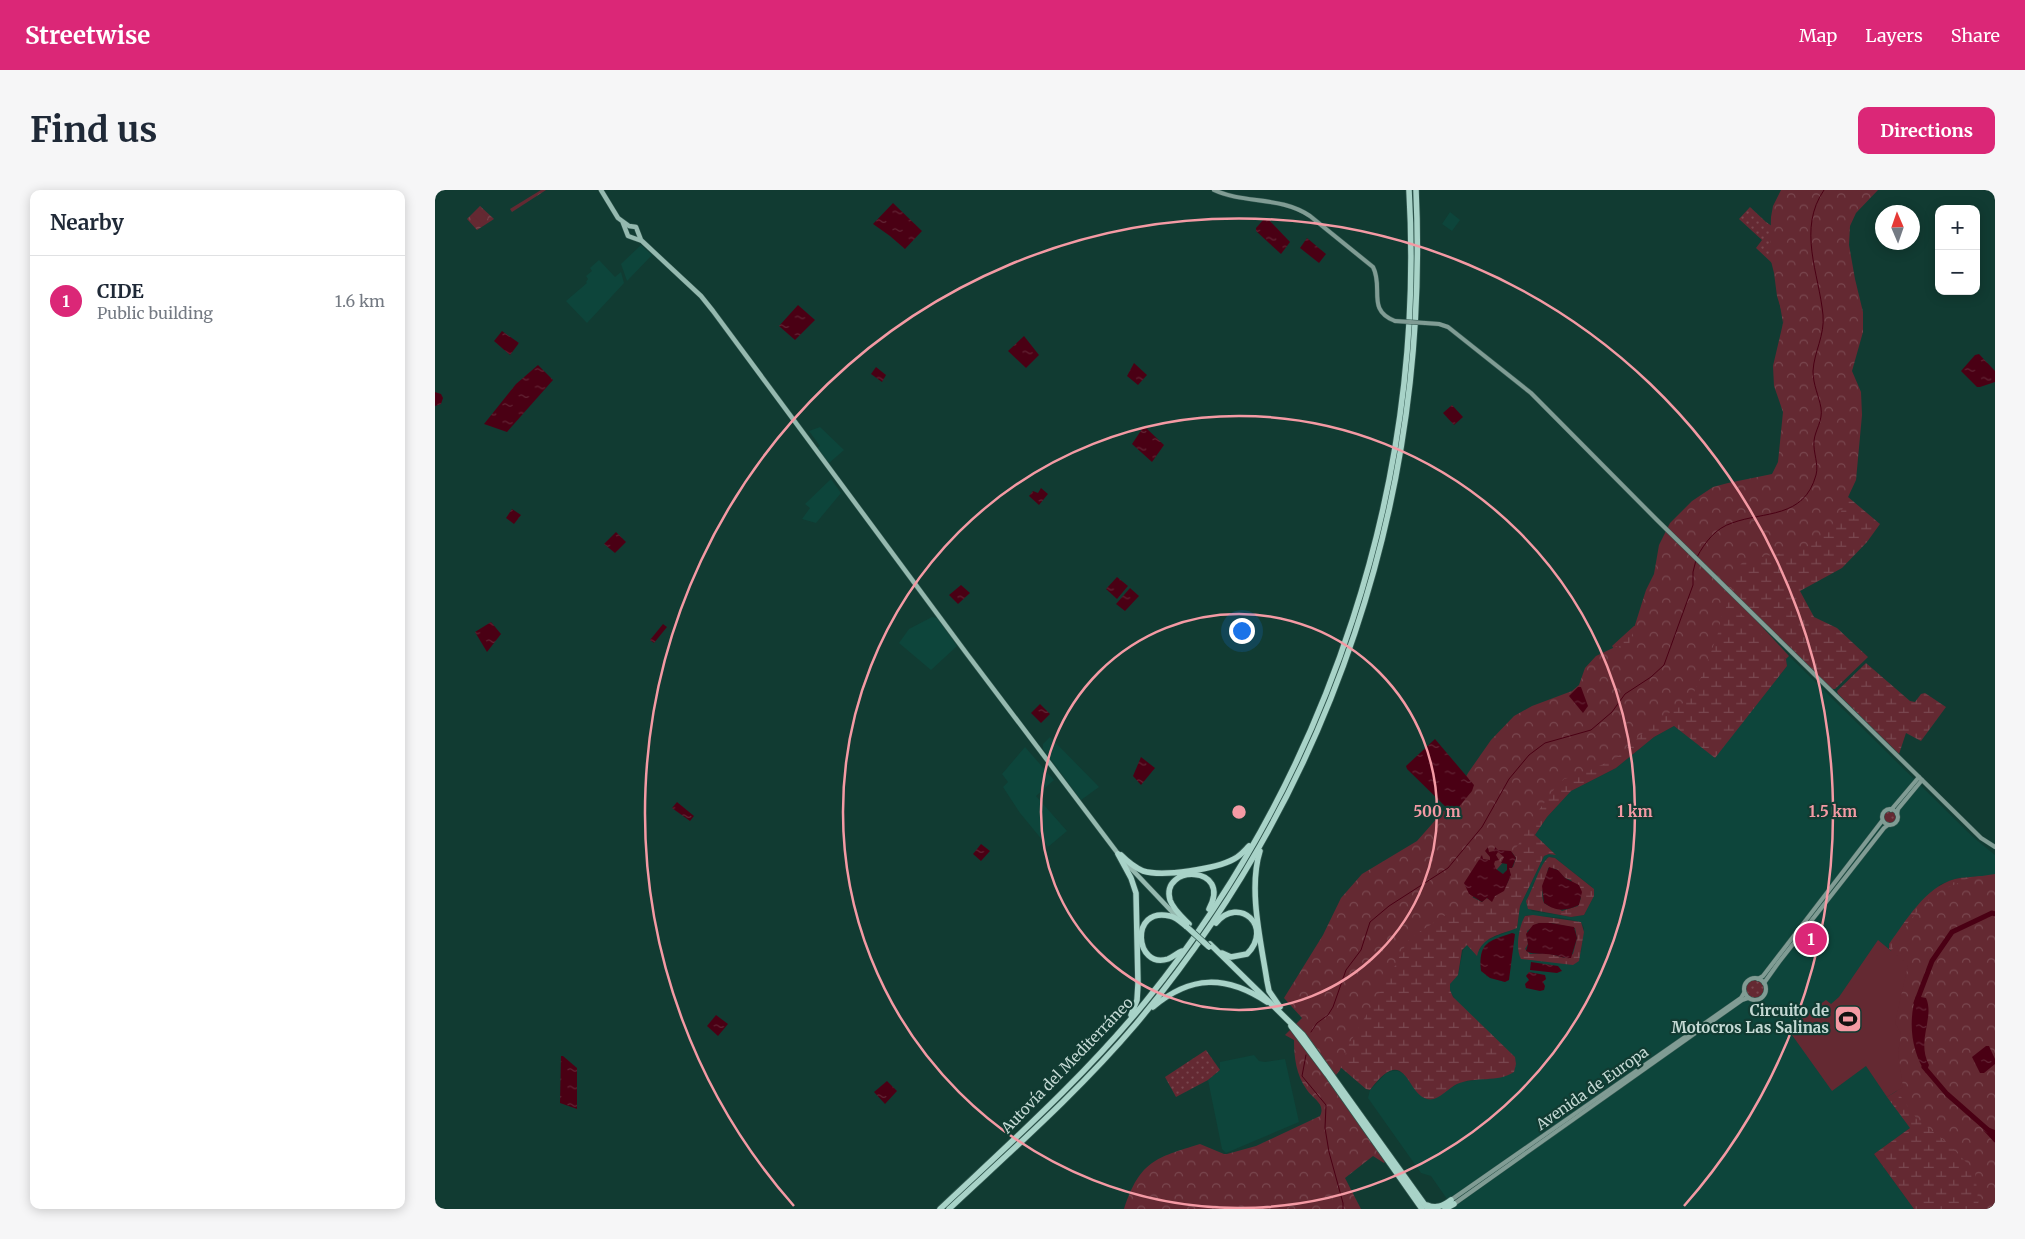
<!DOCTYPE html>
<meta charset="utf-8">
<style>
:root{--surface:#fff;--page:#f6f6f7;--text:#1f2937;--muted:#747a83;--line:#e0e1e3;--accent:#db2777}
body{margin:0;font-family:Merriweather,serif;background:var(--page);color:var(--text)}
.controls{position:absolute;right:15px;top:15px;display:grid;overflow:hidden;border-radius:10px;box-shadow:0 2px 12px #0003}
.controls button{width:45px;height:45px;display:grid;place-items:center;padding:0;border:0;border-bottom:1px solid var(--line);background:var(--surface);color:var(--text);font:25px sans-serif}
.compass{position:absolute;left:1440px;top:15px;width:45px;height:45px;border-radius:50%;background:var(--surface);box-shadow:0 2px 12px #0003;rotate:358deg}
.you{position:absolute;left:806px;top:440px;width:18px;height:18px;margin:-12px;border:4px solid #fff;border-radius:50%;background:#1a73e8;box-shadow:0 0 0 8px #1a73e833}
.badge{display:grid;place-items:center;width:32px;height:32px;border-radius:50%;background:var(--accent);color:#fff;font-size:16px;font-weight:700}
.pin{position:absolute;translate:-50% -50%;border:2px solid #fff;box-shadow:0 1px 5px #0006}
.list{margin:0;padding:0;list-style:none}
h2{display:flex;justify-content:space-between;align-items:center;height:65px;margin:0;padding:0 20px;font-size:21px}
h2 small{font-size:16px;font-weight:400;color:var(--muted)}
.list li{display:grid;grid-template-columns:32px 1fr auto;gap:15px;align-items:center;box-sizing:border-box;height:90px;padding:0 20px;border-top:1px solid var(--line)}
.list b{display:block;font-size:19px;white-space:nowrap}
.list p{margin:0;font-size:16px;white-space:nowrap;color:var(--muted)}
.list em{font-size:16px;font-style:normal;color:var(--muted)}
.map{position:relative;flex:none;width:1560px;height:1019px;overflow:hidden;border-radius:10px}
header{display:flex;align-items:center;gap:30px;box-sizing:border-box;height:70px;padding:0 25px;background:var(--accent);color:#fff}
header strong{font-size:24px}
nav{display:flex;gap:28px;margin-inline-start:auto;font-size:18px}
.intro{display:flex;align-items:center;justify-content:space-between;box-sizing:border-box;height:120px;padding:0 30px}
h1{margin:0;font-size:35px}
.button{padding:12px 22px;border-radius:10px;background:var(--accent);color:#fff;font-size:18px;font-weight:700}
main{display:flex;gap:30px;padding:0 30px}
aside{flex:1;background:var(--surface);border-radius:10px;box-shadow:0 2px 12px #0003}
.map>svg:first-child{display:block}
</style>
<header>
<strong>Streetwise</strong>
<nav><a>Map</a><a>Layers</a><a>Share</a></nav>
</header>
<div class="intro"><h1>Find us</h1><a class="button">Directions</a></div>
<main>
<aside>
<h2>Nearby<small></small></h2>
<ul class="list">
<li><span class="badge">1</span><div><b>CIDE</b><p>Public building</p></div><em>1.6 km</em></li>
</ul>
</aside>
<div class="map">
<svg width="1560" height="1019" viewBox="0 0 1560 1019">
<defs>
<pattern id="grass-dots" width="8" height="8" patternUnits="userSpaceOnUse" patternTransform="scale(1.25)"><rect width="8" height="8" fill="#642932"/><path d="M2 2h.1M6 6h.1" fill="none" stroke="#79474f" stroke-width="1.8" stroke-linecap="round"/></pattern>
<pattern id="wetland-marsh" width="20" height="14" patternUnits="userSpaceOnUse" patternTransform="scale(1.25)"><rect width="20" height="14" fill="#642932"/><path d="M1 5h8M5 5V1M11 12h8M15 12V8" fill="none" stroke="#79474f"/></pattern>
<pattern id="park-crowns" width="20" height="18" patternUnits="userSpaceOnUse" patternTransform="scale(1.25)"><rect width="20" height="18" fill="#642932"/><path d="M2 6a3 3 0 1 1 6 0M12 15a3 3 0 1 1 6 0" fill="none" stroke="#79474f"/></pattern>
<pattern id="water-ripples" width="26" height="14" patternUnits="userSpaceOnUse" patternTransform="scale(1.25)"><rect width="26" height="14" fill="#4a0014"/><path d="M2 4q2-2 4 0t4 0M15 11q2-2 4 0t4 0" fill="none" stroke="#622535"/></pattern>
</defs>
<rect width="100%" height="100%" fill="#113b32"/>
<g fill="#0d453b" fill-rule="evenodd">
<path d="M 1015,22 L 1025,30 L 1017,41 L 1007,34 Z"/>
<path d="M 206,55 L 217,65 L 192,91 L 186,74 Z"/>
<path d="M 164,70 L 180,87 L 186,82 L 189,93 L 152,133 L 131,111 L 152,93 L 151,92 L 153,89 L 151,86 L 157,81 L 155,78 Z"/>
<path d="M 385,237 L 409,260 L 394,273 L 382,258 L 385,256 L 374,241 Z"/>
<path d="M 396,289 L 406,303 L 381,333 L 367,329 L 375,318 L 370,314 Z"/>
<path d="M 497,427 L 502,428 L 522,456 L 496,480 L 464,453 L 474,439 Z"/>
<path d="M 1354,466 L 1538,647 L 1560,665 L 1560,687 L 1547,686 L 1520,689 L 1504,695 L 1475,938 L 1439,964 L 1479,1019 L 1019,1019 L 996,986 L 986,983 L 933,908 L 935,900 L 951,883 L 957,881 L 963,881 L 970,884 L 985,905 L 994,909 L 1026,892 L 1069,886 L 1016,803 L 1014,797 L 1016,791 L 1023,785 L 1028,760 L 1032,755 L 1044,760 L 1049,751 L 1082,738 L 1085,716 L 1109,666 L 1114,664 L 1120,664 L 1100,645 L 1112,627 L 1136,601 L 1181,578 L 1219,547 L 1239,536 L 1280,567 L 1352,476 L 1351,469 ZM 1114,667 L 1120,668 L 1157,697 L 1159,706 L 1149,725 L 1136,727 L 1097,721 L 1092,716 L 1092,709 L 1097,700 L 1098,694 L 1102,689 L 1110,670 ZM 1092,725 L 1128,728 L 1146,732 L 1149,738 L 1146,762 L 1087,737 L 1089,727 ZM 1079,743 L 1070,792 L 1051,786 L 1053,752 Z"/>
<path d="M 615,547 L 664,597 L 646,610 L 608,559 L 608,554 Z"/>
<path d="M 590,557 L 619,590 L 601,606 L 632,641 L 613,657 L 585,623 L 568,597 L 573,592 L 567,584 Z"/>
<path d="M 819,865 L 824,871 L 830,872 L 850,869 L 864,932 L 791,963 L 787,959 L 773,890 L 785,880 L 785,872 Z"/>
</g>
<g fill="url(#grass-dots)">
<path d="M 1315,17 L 1331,32 L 1363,54 L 1346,145 L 1348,133 L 1338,74 L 1321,58 L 1327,50 L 1304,29 Z"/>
<circle cx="1455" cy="627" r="7"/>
<circle cx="1320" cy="799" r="10"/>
<path d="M 771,860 L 785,880 L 773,890 L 741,907 L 730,887 Z"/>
</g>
<g fill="url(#wetland-marsh)" fill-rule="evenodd">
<path d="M 1400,296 L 1445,334 L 1432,352 L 1407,378 L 1365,401 L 1379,427 L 1402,438 L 1433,467 L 1400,499 L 1397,499 L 1255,360 Z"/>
<path d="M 1248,361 L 1304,412 L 1351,469 L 1352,476 L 1280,568 L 1239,536 L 1219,547 L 1181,578 L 1136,601 L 1112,627 L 1100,645 L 1121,665 L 1114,664 L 1109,666 L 1085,716 L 1082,738 C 1065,745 1047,746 1042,766 L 1032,755 L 1027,760 L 1023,785 L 1015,794 L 1015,800 L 1018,807 L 1080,867 L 1081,874 L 1079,882 C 1063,893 1040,886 1022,894 C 1013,898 1003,912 992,909 C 971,904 971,852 935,900 L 931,899 L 903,875 L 873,822 L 1182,463 L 1177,456 L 1199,436 L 1203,436 ZM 1076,661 L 1081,668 L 1078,677 L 1074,678 C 1078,692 1066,704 1054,709 L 1051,708 L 1047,712 L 1037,707 Z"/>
<path d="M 1431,473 L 1475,511 L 1480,512 L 1486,504 L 1490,503 L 1511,517 L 1486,551 L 1471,543 L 1464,564 L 1403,504 L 1402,501 Z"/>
<path d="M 1114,667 L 1120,668 L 1159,699 L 1159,706 L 1149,725 L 1136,727 L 1093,719 L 1091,711 C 1098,700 1105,673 1114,667 ZM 1113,678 L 1121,679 L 1130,688 L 1136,690 L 1146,708 L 1143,716 L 1127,721 C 1122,716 1115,718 1109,713 C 1104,700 1112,691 1113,678 Z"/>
<path d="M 1547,686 L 1560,687 L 1560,1019 L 1479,1019 L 1439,964 L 1475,938 L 1452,907 L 1468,897 L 1473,775 L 1454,759 L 1454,754 C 1471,731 1490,697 1520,689 C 1528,687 1538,687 1547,686 Z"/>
<path d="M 1098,725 L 1146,732 L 1149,742 L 1144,771 L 1138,775 L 1086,769 C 1080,758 1084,736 1090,726 ZM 1104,733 L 1116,733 L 1140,738 L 1142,748 L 1138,764 L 1130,768 L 1112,763 L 1095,764 L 1090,759 L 1093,754 L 1092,741 Z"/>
</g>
<g fill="url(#park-crowns)">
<path d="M 106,0 L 111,0 L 77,22 L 75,19 Z"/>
<path d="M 1346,0 L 1443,0 L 1421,23 L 1415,36 L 1414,55 L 1420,89 L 1428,122 L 1428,142 L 1417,181 L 1426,202 L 1427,225 L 1421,290 L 1407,320 L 1397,338 L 1377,355 L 1359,361 L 1310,370 L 1300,380 L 1295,409 L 1286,428 L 1283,443 L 1269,481 L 1259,502 L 1244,517 L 1229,526 L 1217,530 L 1207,544 L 1181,568 L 1147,584 L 1129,589 L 1120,598 L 1101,624 L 1083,655 L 1037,708 L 975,748 L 967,761 L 956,784 L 914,854 L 905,880 L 897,890 L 952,970 L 949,973 L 938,966 L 910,988 L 926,1019 L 689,1019 C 705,971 720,968 765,954 L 789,964 L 792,964 L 821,956 L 885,926 C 891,914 878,909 872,900 C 861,885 859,867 859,850 L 850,845 L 867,828 L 849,808 L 888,745 L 906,708 L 927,684 L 982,651 L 1019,609 L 1033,583 L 1056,550 L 1079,526 L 1097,516 L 1137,501 L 1144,495 L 1150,478 L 1161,466 L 1180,457 L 1194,454 L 1211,400 L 1219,384 L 1224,355 L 1235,333 L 1257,311 L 1278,297 L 1293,293 L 1337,284 L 1343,272 L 1348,222 L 1339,196 L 1338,176 L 1349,129 L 1342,106 L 1339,83 L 1335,67 L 1336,27 L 1338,16 Z"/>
<path d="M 45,16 L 59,29 L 42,40 L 32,29 Z"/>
<path d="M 1304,412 L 1354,466 L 1351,469 L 1303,420 Z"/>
<path d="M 1560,684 L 1560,1019 L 1544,1019 L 1540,981 L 1510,951 L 1482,929 L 1468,910 L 1454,887 L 1454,765 L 1474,731 L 1489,714 L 1505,701 L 1534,688 Z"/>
</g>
<g fill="#642932">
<path d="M 43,19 L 53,28 L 47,34 L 37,25 Z"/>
<path d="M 1443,750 L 1473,775 L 1460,833 L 1466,843 L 1463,864 L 1468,897 L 1452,907 L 1431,876 L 1397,901 L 1352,838 L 1391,810 L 1396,814 L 1404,807 Z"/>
</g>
<g fill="url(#water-ripples)" fill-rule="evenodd">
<path d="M 458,13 L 487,41 L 470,59 L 455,46 L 438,34 Z"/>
<path d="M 829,29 L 833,29 L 855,52 L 846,64 L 821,41 L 821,38 Z"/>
<path d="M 872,48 L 891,64 L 884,73 L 865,58 Z"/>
<path d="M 363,115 L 380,130 L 360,150 L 344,136 Z"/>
<path d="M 67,141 L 84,153 L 75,165 L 59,151 Z"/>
<path d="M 589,146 L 604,165 L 591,178 L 573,161 Z"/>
<path d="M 1544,164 L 1560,181 L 1560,192 L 1545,197 L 1542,197 L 1526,181 L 1540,165 Z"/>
<path d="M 699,173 L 712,185 L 703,195 L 692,186 Z"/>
<path d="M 103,175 L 118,190 L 72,242 L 49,234 L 81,194 Z"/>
<path d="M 441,177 L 451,185 L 447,192 L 436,184 Z"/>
<path d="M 0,202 L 6,204 L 8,208 L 6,214 L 0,216 Z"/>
<path d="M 1017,215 L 1028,227 L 1019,235 L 1008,223 Z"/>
<path d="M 709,236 L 729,255 L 717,272 L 697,254 Z"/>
<path d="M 606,298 L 613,304 L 604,315 L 594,306 L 598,301 L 603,303 Z"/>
<path d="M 77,319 L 86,325 L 79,334 L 71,328 Z"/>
<path d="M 181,342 L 191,352 L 180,363 L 169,354 Z"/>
<path d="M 682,387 L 693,396 L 682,409 L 671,399 Z"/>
<path d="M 526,395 L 535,403 L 523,414 L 514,405 Z"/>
<path d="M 695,398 L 704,406 L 690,421 L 681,414 Z"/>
<path d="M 56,432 L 66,444 L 52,462 L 40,442 Z"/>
<path d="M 228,434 L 232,437 L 219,453 L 215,450 Z"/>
<path d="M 1143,497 L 1146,497 L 1153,516 L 1148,523 L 1134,506 Z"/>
<path d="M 605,514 L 615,524 L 606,533 L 596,523 Z"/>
<path d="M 1000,549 L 1039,595 L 1037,601 L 1018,624 L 972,579 L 971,576 Z"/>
<path d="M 706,567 L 720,578 L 706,595 L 698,586 Z"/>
<path d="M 242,612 L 259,626 L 255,631 L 237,618 Z"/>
<path d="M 546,654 L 555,661 L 546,671 L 538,664 Z"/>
<path d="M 1053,657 L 1054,662 L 1059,661 L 1060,657 L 1063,660 L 1076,661 L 1081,668 L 1077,678 L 1074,678 L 1076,685 L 1069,701 L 1060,706 L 1057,712 L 1052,708 L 1047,712 L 1034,704 L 1029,693 L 1047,665 L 1048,669 L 1055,670 L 1055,667 L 1050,661 ZM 1063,662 L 1069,667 L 1066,673 L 1072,674 L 1072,680 L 1068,684 L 1061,679 L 1059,674 L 1060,671 L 1064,670 L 1061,665 Z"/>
<path d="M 1114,677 L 1123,680 L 1130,688 L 1144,695 L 1147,702 L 1144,715 C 1130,721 1122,722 1109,713 L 1107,696 Z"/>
<path d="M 1104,733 L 1116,733 L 1139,737 L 1142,748 L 1136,768 C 1127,769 1121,764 1111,764 C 1104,763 1097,765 1091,761 L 1093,754 L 1091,744 L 1098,735 Z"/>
<path d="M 1077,743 L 1080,744 L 1074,790 L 1070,792 L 1055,788 L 1046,781 C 1043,752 1054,751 1077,743 Z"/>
<path d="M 1096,772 L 1123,776 L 1127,781 L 1122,783 L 1095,780 Z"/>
<path d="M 1094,782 L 1110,785 L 1111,789 L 1108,792 L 1110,796 L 1109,800 L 1105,801 L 1091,798 L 1090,794 L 1094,790 L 1091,786 Z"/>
<path d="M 1481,806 L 1491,808 C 1500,828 1481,850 1494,875 L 1491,883 C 1476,861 1473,831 1481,806 Z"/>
<path d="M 281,825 L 293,834 L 283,846 L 272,836 Z"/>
<path d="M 1551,856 L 1554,856 L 1560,869 L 1560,874 L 1549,883 L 1545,883 L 1537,867 Z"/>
<path d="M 126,866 L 128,866 L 142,878 L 142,919 L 125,913 Z"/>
<path d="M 452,891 L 462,901 L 450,914 L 439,902 Z"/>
<path d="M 1552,937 L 1560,940 L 1560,953 L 1548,940 Z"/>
</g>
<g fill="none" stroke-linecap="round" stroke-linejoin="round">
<g stroke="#4a0014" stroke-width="1">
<path d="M 1262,367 C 1270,352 1281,338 1297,333 C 1329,321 1369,329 1381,285 C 1384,274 1378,263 1379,251 C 1380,240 1388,231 1386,218 C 1384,206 1378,195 1378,181 C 1379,162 1390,145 1388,125 C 1384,83 1362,39 1389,0"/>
<path d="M 876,842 L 882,833 L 893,825 L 898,817 L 911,780 L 926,760 L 935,732 L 954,716 L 1013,678 L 1047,637 L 1074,589 L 1094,565 L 1110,553 L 1156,540 L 1177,522 L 1190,504 L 1216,487 L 1229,475 L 1258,395 L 1258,382 L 1261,370"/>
<path d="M 871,865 L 867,886 L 891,915 L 890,938 L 894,962 L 908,1013 L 908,1019"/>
</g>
<g stroke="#4a0014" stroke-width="5">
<path d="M 1481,813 L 1497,771 L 1517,742 L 1557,723 L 1560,724"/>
<path d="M 1489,877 L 1512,904 L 1560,946"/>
</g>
<g stroke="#31574f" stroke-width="5">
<g id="secondary">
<path d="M 779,0 C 809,14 846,6 875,26 L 938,77 C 949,98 931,120 960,131"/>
<path d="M 990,133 L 1004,134 L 1013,137 L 1096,203 L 1222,330 L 1484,587 L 1546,648 L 1560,657"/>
<circle cx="1455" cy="627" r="8"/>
<path d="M 1456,620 L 1484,587"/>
<path d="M 1462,624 L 1463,619 L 1487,590"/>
<circle cx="1320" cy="799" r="11"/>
<path d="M 1323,789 L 1328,786 L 1447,631"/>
<path d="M 1329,793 L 1344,772 L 1449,638 L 1453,635"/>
<path d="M 1016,1010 L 1306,808 L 1309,803"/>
<path d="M 1019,1014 L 1307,810 L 1313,808"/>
</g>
</g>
<g stroke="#31574f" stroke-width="5.5">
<g id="primary">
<path d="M 166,0 L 183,28 L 194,36 L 201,37 L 206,50"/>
<path d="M 188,33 L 193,46 L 207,51 L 266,106 L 278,121 L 532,464 L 684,665"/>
<path d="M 689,671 L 742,727"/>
</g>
</g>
<g stroke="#31574f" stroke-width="7">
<g id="highway">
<path d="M 825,661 C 813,699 826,752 832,791 L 834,801 L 845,817"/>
<path d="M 683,664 L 696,688 L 701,703 L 703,794 L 702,810 L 696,825"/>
<path d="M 686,665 C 693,672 699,677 708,681 C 728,687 781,679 799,669 C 805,666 809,661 814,656"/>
<path d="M 781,733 C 804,705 839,737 812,764 L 796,767 L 787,763"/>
<path d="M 754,734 C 747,727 738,719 735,710 C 725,674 798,675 774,719"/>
<path d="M 775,754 L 868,845 L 993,1019"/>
<path d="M 747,761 C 742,763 738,767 733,769 C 700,780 694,716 735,726 C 741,727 747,733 752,737"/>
<path d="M 718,817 C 756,785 791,785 832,812"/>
<path d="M 856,836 L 892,884 L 987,1019"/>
<path d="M 992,1015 C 1001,1019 1008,1016 1016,1010"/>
<path d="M 505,1019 C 576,952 649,887 711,811 C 894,585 991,291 974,0"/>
<path d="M 514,1019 C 578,959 644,901 701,834 C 897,599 995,305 981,0"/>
<path d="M 1010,1019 L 1019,1014"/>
</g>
</g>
<use href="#secondary" stroke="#809c94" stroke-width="4"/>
<use href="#primary" stroke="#95b9af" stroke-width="4.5"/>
<use href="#highway" stroke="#a8d3c8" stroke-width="5.5"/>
<g stroke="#31574f" stroke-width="5" stroke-linecap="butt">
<path id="secondary-bridge" d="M 960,131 L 990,133"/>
</g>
<g stroke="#31574f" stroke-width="7" stroke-linecap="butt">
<path id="highway-bridge" d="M 752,737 L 774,757"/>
</g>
<use href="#secondary-bridge" stroke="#809c94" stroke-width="4"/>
<use href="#highway-bridge" stroke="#a8d3c8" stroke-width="5.5"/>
</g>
<g fill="none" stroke="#f49aa4" stroke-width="2.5">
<circle cx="804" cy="622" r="198"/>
<circle cx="804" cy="622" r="396"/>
<path d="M359 1016A594 594 0 1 1 1249 1016"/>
</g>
<defs>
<g id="stadium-square" transform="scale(1.4375)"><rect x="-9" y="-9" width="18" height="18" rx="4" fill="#f49aa4" stroke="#113b32"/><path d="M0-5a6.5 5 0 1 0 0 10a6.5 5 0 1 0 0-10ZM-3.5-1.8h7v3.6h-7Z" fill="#111"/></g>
</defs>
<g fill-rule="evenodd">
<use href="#stadium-square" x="1413" y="829"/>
</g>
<g text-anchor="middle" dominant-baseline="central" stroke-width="4.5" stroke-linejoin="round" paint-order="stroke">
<g font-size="15" font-weight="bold" fill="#c4d9d4" stroke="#113b32" text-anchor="end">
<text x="1394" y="820">Circuito de<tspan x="1394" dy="17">Motocros Las Salinas</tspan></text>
</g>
<g font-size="15" fill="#c4d9d4" stroke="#113b32">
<text transform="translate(632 875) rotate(-46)">Autovía del Mediterráneo</text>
<text transform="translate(1157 898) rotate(-35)">Avenida de Europa</text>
</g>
</g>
<circle cx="804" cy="622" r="8" fill="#f49aa4" stroke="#113b32" stroke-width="2.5"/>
<g font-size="15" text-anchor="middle" font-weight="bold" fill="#f49aa4" stroke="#113b32" stroke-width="4.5" stroke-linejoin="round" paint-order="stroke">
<text x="1002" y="627">500 m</text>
<text x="1200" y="627">1 km</text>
<text x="1398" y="627">1.5 km</text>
</g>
</svg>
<div class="controls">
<button>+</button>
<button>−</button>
</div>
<svg class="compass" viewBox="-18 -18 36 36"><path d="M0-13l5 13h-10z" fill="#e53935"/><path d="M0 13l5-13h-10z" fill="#747a83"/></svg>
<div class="you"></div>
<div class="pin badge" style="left:1376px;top:749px">1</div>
</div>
</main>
